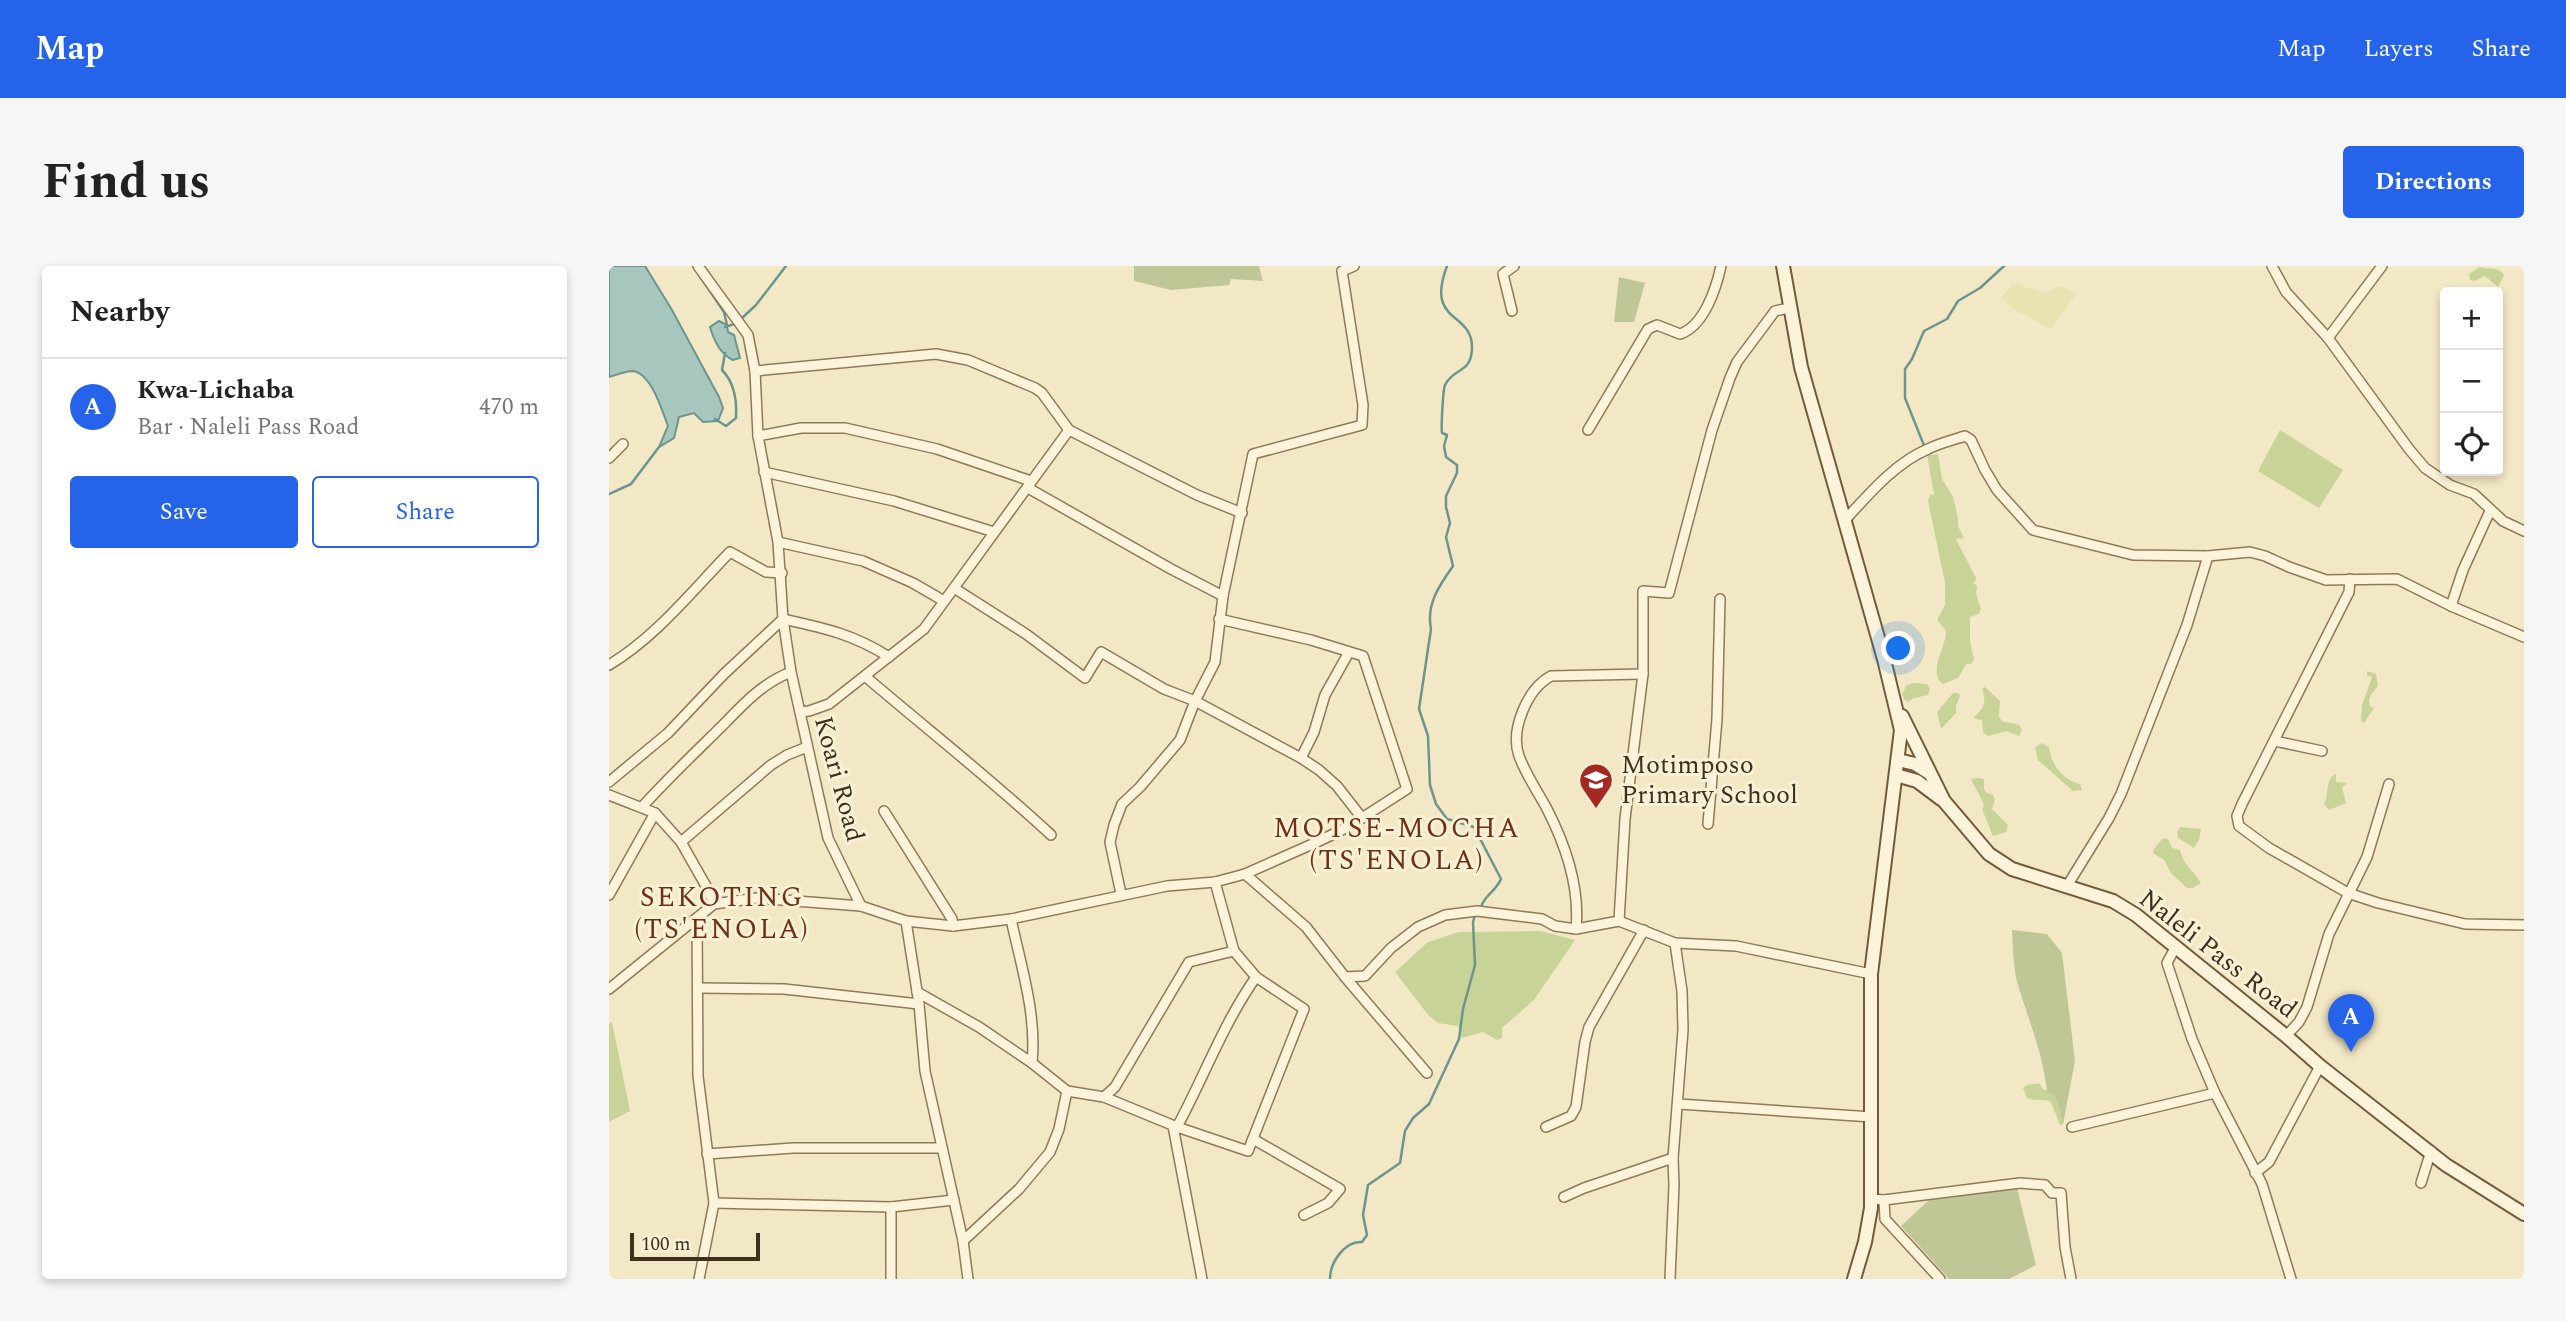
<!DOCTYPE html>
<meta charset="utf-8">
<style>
:root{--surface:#fff;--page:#f6f6f6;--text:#222;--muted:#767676;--line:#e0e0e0;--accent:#2563eb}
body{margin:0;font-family:Spectral,serif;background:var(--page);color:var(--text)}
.controls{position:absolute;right:21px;top:21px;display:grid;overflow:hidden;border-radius:7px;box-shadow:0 4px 10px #0003}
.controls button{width:63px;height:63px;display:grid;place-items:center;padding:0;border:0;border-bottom:2px solid var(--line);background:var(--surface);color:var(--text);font:35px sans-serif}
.scale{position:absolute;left:21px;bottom:18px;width:130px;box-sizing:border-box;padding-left:7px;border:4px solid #3f301e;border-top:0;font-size:19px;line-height:24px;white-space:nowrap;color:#3f301e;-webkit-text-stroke:5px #f9f1d6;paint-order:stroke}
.you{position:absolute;left:1290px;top:383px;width:24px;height:24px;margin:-18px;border:5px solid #fff;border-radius:50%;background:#1a73e8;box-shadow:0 0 0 10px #1a73e833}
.badge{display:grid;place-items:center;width:46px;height:46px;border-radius:50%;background:var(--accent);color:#fff;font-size:23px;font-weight:700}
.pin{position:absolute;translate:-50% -58px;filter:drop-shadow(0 2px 4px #0008)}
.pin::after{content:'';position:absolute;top:37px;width:24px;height:21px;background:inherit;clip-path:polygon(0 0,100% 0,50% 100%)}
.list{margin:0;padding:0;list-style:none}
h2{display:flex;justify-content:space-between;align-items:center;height:91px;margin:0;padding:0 28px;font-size:30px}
h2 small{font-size:23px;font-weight:400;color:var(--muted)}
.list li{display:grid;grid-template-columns:46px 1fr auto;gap:21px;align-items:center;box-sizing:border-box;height:98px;padding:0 28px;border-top:2px solid var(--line)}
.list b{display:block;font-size:26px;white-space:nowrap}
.list p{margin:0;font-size:23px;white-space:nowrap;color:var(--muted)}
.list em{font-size:23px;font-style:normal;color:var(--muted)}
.actions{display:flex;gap:14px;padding:21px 28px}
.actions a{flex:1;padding:16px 0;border:2px solid var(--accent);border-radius:7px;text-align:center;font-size:24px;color:var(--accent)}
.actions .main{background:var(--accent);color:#fff}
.icon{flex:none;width:38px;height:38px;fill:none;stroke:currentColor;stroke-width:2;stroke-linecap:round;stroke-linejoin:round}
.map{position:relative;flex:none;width:1915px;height:1013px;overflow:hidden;border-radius:7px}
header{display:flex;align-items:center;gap:42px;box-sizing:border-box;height:98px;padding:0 35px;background:var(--accent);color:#fff}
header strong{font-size:33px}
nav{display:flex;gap:38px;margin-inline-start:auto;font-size:24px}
.intro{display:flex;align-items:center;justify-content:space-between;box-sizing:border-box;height:168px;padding:0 42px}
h1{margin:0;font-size:49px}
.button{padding:18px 32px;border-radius:7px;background:var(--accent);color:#fff;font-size:24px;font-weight:700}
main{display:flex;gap:42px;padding:0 42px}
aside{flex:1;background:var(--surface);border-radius:7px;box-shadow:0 4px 10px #0003}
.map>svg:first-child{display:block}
</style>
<header>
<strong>Map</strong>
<nav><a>Map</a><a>Layers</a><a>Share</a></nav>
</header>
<div class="intro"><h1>Find us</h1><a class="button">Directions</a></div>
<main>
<aside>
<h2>Nearby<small></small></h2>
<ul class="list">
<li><span class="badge">A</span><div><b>Kwa-Lichaba</b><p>Bar · Naleli Pass Road</p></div><em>470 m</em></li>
</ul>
<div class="actions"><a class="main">Save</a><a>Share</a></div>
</aside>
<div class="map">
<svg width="1915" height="1013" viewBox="0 0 1915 1013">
<rect width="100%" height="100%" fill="#f3e8c5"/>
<path fill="#eae3b1" d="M 1405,17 L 1436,27 L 1450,20 L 1468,27 L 1442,63 L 1410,46 L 1391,32 Z"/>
<g fill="#c8d397">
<path d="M 1871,1 C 1878,4 1890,0 1895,9 L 1889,21 L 1876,10 L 1866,15 L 1861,14 L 1860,8 Z"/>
<path d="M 1671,164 L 1734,204 L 1710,242 L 1649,205 Z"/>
<path d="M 1321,186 L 1323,189 L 1329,188 L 1333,213 L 1344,231 L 1349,252 L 1349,260 L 1355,272 L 1347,273 L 1367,312 L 1366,316 L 1363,316 L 1368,320 L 1367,328 L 1372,343 L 1370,348 L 1361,351 L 1361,376 L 1365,393 L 1362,398 L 1357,398 L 1349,412 L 1334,418 C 1319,407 1335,384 1337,368 L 1336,363 L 1328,354 L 1336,339 L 1336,317 L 1319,235 L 1321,228 L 1325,229 L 1318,188 Z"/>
<path d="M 1758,405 L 1767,408 L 1769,420 C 1764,426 1758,432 1761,440 L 1765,442 L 1755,457 L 1752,454 L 1753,439 L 1763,411 L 1758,409 Z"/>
<path d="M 1304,417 L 1318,418 L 1321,423 L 1319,429 L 1305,432 L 1299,436 L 1295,433 L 1293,428 L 1297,420 Z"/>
<path d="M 1376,421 L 1391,435 L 1390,451 L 1393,455 L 1410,459 L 1413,464 L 1410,470 L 1398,465 L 1379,470 L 1374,466 L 1373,454 L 1367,453 L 1365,451 C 1375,442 1378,437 1373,423 Z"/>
<path d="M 1344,427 L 1349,427 L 1351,430 L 1347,440 L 1347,447 L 1332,463 L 1328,446 Z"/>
<path d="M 1432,477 L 1440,481 C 1442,499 1454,514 1471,518 L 1473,524 L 1464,525 L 1429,494 L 1426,482 Z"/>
<path d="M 1727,508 L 1727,516 L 1739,517 L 1733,521 L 1737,537 L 1720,544 L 1715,538 C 1721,528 1715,513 1727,508 Z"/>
<path d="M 1369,512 L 1375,513 L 1375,523 L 1378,527 L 1384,529 L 1386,533 L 1383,543 L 1399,559 L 1397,566 L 1384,570 L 1373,543 L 1375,540 C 1372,529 1366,523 1362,513 Z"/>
<path d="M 1571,561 L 1592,563 L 1590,574 L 1585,582 L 1569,572 L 1568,566 Z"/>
<path d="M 1554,572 L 1559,573 L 1563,582 L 1571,584 C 1575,601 1585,604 1592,617 L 1584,622 L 1578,622 L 1562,607 L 1555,594 L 1544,587 L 1545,583 Z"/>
<path d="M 932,665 L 966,674 L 925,734 L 893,762 L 893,772 L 888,774 L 874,766 L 853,772 L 849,760 L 829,757 L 820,750 L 786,706 L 819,676 L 850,666 Z"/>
<path d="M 3,756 L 21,845 L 0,856 L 0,758 Z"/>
<path d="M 1430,817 L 1434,823 L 1446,829 L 1454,858 L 1451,859 L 1442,836 C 1434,832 1426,836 1418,832 L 1414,822 L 1418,819 Z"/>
</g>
<g fill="#bfc797">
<path d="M 525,0 L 650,0 L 654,15 L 622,13 L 620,19 L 562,24 L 525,15 Z"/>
<path d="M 1010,11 L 1036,17 L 1025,56 L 1005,56 Z"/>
<path d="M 1403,664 L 1438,668 L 1453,687 L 1466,795 L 1454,858 L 1446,829 L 1438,826 C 1434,788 1420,755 1409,719 C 1404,702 1404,681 1403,664 Z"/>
<path d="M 1408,922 L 1427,999 L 1400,1013 L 1340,1013 L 1292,960 L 1320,934 Z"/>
</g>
<g fill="#a7c6be" stroke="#6c968d" stroke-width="2">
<path d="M 0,0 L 36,0 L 63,44 L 110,131 L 114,142 L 109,155 L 94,156 L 85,147 L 70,151 L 65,172 L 50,181 L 59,160 C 53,145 42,105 22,105 C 15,106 7,109 0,111 Z"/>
<path d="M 110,55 L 118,59 L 119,66 L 125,69 L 131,92 L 124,94 C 111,88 105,75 101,61 Z"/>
</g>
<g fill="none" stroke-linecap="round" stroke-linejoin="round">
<g stroke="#6c968d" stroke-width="2.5">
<path d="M 838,0 C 816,58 863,45 863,81 C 863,108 845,101 836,119 C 834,123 832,162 833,167 L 838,169 L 835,180 L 837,191 L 848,199 L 848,207 L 837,230 L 837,241 L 841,257 L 837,271 L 844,300 C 830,320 817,338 822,363 L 810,443 L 819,470 L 821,519 L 827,538 L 838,553 L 865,561 L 892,613 C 887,625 875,630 872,641"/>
<path d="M 88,6 L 115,46 L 118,59"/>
<path d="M 133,52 L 147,39 L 177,0"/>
<path d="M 116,61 L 125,58"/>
<path d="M 106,153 L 117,160 L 127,152 C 128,135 126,117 113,104 L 116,87"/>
<path d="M 1316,182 L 1296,132 L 1296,103 L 1303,93 L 1315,65 L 1338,53 L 1349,35 L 1371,22 L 1395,0"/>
<path d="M 0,228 L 22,218 L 50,181"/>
<path d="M 721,1013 C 721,997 735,975 753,976 L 758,969 L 754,949 L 759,919 L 791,897 L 796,865 L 804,852 L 820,838 L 850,773 L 854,743 L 866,699 L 864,656 L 866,649"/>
</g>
<g stroke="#907958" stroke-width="12">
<g id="minor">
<path d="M 89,0 L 139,69 L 146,105 L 149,170 L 169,276 L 174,353 L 182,406 L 219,572 L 252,640 L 297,655 L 310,738 L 316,805 L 354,975 L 359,1013"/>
<path d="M 1663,0 L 1677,26 L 1719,72 L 1800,183 L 1816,202 L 1841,219 L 1865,228 L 1894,255 L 1915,265"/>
<path d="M 903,45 L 894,8 L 905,0"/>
<path d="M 1719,72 L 1773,0"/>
<path d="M 146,105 L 327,88 L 359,94 L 426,122 L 433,127 L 460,164 L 588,229 L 633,247"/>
<path d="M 979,164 L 1039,63 L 1048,59 L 1071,68 C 1095,60 1107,23 1112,0"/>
<path d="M 149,170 L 192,162 L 236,162 L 328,183 L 422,215"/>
<path d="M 0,192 L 14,178"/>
<path d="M 155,206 L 285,235 L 385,266"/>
<path d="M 419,222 L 562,303 L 614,330"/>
<path d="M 1236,254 C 1260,228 1286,197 1319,183 C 1331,177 1344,174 1356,170 L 1362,174 L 1376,204 L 1388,224 L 1424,264 L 1524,289 L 1599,290 L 1641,286 L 1656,290 L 1680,301 L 1717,314 L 1788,313 L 1842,340 L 1915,371"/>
<path d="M 169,276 L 254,295 L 304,317 L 335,335"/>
<path d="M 1741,313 L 1740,326 L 1633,538 L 1628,550 L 1630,560 L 1660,582 L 1739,627 L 1769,637 L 1856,658 L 1915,659"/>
<path d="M 345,322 L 417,368 L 476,412 L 492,386 L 555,423 L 586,435 L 692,492 L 710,504 L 728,520 L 753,552"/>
<path d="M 1842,340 L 1854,304 L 1881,245"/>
<path d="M 0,399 C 47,371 83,325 121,286 L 157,306 L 173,307"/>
<path d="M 257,411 C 319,464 383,514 442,569"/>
<path d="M 191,446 L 200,445 L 220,438 L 315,363 L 460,164"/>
<path d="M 1666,475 L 1713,485"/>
<path d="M 692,492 L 705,466 L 716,429 L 740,386"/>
<path d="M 0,516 L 59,467 L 115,408 L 174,353 C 215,362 244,368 280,391"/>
<path d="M 0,529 L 46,547"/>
<path d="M 33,541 C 60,511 89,484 118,455 C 137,435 156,416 182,406"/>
<path d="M 275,545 L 343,653 L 344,660"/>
<path d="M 1099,558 L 1108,453 L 1111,333"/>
<path d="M 636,608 L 697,661 L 736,711 L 818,807"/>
<path d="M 1458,620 L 1500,552 L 1512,528 L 1578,359 L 1599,290"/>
<path d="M 512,628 L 501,576 L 505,559 L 513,538 L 531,521 L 571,474 L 586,435 L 606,396 L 614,330 L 644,188 L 753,159 L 754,139 L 733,5 L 745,0"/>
<path d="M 0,629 L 46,547 L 72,576"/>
<path d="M 105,638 L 97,620 L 72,576 L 162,499 L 178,489 L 198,481"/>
<path d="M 88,652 L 89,810 L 105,937 L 90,1013"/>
<path d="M 402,653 C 412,700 428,749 423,797"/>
<path d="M 297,655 L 344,660 L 402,653 L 558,620 L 606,616 L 636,608 L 708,576 L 739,561 L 798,523 L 754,390 L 702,374 L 610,353"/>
<path d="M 1010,655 L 1016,553 L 1034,408 L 1034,325 L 1060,327 L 1103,164 L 1121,112 L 1128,96 L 1166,45 L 1180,42"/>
<path d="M 967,663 C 971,622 957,580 938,543 C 929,526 917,509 910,490 C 901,464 918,423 942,410 L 1034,408"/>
<path d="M 1566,682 L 1558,697 L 1583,773 L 1606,827 L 1653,918 L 1682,1013"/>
<path d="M 736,711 L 756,710 L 782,682 L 809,661 L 836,649 L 868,645 L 933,653 L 946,660 L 967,663 L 1010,655 L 1066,677 L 1127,680 L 1262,708"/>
<path d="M 89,722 L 175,723 L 310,738"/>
<path d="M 0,723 L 105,638 L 148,632 L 252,640"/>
<path d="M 308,726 L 370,761 L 423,797 L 458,825 L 495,831 L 568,861 L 639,885 L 695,743 L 647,711 L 625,685 L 606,616"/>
<path d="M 1677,770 L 1690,756 L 1698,741 L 1720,668 L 1758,591 L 1780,518"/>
<path d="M 495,831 L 506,821 L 580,696 L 625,685"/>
<path d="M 1070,838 L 1263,851"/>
<path d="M 564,860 L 593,1013"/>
<path d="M 568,861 C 595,811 614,758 647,711"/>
<path d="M 937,861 L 962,850 L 967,841 L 976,776 L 980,761 L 1035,664"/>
<path d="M 1463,861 L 1606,827"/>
<path d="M 644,873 L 731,923 L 719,937 L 695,949"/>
<path d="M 98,888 L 184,882 L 333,882"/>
<path d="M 1646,907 L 1660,896 L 1711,800"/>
<path d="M 1812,917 L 1822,885"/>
<path d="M 955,931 L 975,922 L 1064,892"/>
<path d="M 1263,933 L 1275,934 L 1411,917 L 1436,919 L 1443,927 L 1452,927 L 1456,981 L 1462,1013"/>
<path d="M 1275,934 L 1276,953 L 1331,1013"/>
<path d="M 105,937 L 282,941 L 345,934"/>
<path d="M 354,975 L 410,923 L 441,886 L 450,863 L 458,825"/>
<path d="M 282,1013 L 282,941"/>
<path d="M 1061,1013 L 1065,919 L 1064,892 L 1074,764 L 1073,725 L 1066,677"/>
</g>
</g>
<g stroke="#725a3b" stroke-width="16">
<g id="secondary">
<path d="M 1174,0 L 1192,101 L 1275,393 L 1292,464 L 1262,708 L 1262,942 L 1256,976 L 1245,1013"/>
<path d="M 1293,450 L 1335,535 L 1380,588 L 1403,603 L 1504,635 L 1527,649 L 1677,770 L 1711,800 L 1837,899 L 1915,948"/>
<path d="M 1289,494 L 1306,498 L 1320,507"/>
<path d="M 1287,509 L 1308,515 L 1332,533"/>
</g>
</g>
<use href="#minor" stroke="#fcf4da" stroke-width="9"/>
<use href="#secondary" stroke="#fcf4da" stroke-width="12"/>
</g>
<defs>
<g id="school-pin" transform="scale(1.75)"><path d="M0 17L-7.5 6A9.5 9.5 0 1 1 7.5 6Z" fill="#a62822" stroke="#f9f1d6"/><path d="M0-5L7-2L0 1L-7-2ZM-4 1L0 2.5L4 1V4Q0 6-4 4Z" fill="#fff"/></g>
</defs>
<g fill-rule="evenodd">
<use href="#school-pin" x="987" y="514"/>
</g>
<g text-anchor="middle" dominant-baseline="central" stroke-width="6" stroke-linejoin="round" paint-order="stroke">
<g font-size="26" fill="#3f301e" stroke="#f9f1d6" text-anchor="start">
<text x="1012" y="499">Motimposo<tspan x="1012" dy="30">Primary School</tspan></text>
</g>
<g font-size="26" fill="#3f301e" stroke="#f9f1d6">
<text transform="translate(230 513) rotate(75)">Koari Road</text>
<text transform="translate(1609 688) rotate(38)">Naleli Pass Road</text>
</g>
<g font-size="28" letter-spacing="2" fill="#703018" stroke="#f9f1d6">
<text x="788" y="562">MOTSE-MOCHA<tspan x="788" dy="32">(TS'ENOLA)</tspan></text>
<text x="113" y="631">SEKOTING<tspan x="113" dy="32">(TS'ENOLA)</tspan></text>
</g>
</g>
</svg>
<div class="controls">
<button>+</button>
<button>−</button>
<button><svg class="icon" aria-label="locate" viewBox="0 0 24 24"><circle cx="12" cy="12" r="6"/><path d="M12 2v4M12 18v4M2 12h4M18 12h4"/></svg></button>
</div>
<div class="scale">100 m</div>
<div class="you"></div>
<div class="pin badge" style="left:1742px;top:786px">A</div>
</div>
</main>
